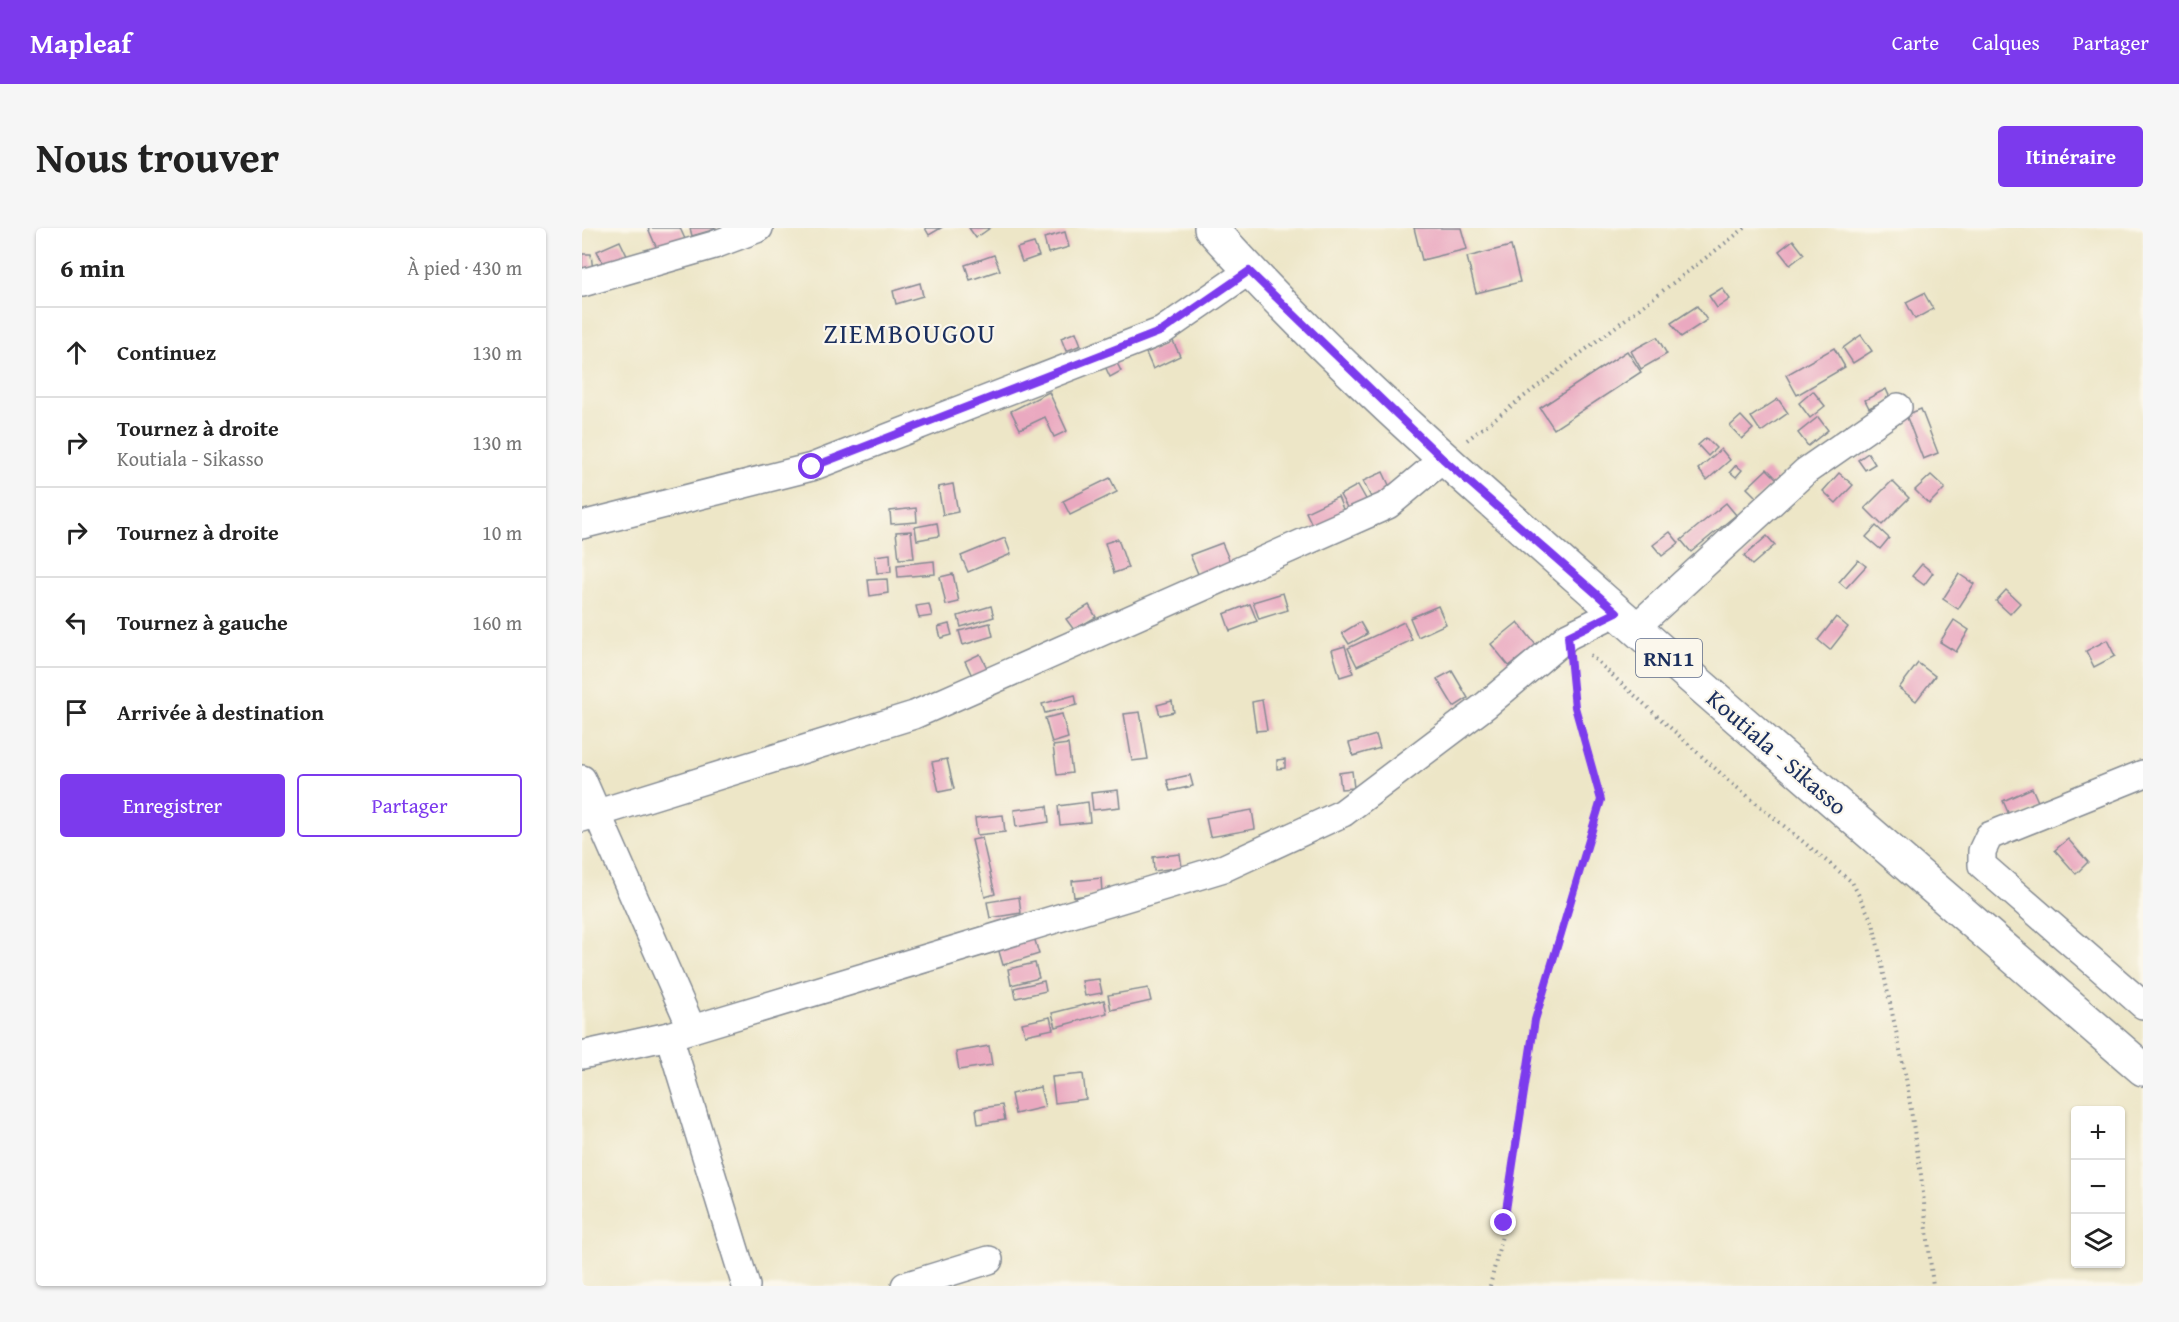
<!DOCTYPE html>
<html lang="fr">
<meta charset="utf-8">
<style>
:root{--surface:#fff;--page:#f6f6f6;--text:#222;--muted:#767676;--line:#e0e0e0;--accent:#7c3aed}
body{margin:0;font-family:"Gentium Book Plus",serif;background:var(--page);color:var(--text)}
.controls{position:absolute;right:18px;bottom:18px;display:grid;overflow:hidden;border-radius:6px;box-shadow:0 2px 4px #0004}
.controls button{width:54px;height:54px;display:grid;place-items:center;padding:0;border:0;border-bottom:2px solid var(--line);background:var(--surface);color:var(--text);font:30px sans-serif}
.stop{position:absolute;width:18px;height:18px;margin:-14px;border:4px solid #7c3aed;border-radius:50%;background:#fff}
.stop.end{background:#7c3aed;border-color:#fff;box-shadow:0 2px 6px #0008}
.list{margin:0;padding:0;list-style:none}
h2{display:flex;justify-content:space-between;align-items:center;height:78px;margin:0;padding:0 24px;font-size:26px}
h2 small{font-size:20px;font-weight:400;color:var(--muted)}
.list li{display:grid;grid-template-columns:39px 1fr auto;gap:18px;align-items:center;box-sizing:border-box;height:90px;padding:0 24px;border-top:2px solid var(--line)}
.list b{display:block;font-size:22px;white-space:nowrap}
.list p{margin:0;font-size:20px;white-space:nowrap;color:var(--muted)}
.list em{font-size:20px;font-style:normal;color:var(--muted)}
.actions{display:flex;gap:12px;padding:18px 24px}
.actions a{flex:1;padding:14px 0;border:2px solid var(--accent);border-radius:6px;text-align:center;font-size:21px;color:var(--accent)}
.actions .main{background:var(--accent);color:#fff}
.icon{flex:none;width:33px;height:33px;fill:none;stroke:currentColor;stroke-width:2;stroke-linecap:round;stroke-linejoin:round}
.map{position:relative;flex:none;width:1561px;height:1058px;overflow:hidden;border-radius:6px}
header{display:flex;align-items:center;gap:36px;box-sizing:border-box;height:84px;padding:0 30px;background:var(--accent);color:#fff}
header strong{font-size:28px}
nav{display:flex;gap:33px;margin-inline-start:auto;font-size:21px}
.intro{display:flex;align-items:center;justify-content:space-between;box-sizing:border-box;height:144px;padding:0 36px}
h1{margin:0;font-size:42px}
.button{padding:15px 27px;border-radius:6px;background:var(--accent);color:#fff;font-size:21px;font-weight:700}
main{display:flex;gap:36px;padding:0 36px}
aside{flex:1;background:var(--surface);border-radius:6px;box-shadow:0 2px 4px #0004}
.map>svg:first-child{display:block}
</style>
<header>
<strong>Mapleaf</strong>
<nav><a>Carte</a><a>Calques</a><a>Partager</a></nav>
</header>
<div class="intro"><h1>Nous trouver</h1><a class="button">Itinéraire</a></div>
<main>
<aside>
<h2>6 min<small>À pied · 430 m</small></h2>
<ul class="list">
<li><svg class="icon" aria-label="ahead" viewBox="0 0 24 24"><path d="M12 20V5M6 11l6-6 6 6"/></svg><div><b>Continuez</b></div><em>130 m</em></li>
<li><svg class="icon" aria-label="right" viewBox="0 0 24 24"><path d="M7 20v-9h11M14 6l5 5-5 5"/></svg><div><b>Tournez à droite</b><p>Koutiala - Sikasso</p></div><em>130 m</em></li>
<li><svg class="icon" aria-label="right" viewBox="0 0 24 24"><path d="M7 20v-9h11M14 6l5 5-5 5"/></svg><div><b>Tournez à droite</b></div><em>10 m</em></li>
<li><svg class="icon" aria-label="left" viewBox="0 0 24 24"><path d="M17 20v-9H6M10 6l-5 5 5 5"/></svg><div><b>Tournez à gauche</b></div><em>160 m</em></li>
<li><svg class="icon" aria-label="arrive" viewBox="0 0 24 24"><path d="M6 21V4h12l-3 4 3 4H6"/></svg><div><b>Arrivée à destination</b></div></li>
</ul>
<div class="actions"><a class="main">Enregistrer</a><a>Partager</a></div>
</aside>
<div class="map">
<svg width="1561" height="1058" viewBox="0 0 1561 1058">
<rect width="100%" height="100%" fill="#fbf7ec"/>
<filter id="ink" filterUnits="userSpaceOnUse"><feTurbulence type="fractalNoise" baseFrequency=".0167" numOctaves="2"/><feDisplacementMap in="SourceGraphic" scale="12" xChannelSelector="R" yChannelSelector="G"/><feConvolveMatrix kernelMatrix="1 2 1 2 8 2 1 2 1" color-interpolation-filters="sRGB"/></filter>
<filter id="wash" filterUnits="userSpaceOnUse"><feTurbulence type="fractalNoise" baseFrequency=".008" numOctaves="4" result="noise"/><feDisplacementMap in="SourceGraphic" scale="24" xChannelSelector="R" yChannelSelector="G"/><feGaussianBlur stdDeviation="1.35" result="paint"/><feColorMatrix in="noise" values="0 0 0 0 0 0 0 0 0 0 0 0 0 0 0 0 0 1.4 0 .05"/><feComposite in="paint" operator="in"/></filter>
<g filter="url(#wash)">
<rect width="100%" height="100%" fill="#ede6c7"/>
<g id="blocks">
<g fill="#eaa9c0">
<path d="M 66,0 L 98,0 L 103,11 L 76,23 Z"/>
<path d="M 108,0 L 134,0 L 134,1 L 110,8 Z"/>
<path d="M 343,0 L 359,0 L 347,7 Z"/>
<path d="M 387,0 L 408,0 L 394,10 Z"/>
<path d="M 832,0 L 879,0 L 885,21 L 840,32 Z"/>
<path d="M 483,4 L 487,19 L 466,25 L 462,10 Z"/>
<path d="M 1211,12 L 1222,26 L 1208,37 L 1197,23 Z"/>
<path d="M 38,13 L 46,30 L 24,41 L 15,23 Z"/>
<path d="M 452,15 L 457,28 L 440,34 L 435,20 Z"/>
<path d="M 929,18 L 938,54 L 894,65 L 885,29 Z"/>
<path d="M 0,26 L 9,26 L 11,43 L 0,44 Z"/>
<path d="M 412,27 L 418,42 L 388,52 L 383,37 Z"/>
<path d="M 338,55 L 341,68 L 314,76 L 311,63 Z"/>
<path d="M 1140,60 L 1148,71 L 1135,80 L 1127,68 Z"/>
<path d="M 1342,65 L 1351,81 L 1333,91 L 1324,74 Z"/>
<path d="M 1115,78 L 1125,92 L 1099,109 L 1089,95 Z"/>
<path d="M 494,104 L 499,117 L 484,123 L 479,110 Z"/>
<path d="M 1279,107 L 1290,123 L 1271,135 L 1261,120 Z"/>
<path d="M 1075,109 L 1085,126 L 1059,141 L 1049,123 Z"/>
<path d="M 591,113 L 598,128 L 571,141 L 564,125 Z"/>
<path d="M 1252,120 L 1263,139 L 1215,167 L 1204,147 Z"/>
<path d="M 1045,123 L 1059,144 L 972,201 L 958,180 Z"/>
<path d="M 533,131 L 539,143 L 528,149 L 522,136 Z"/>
<path d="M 1304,161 L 1308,170 L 1287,180 L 1283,172 Z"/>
<path d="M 1231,163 L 1243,178 L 1228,190 L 1217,175 Z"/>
<path d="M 467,164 L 485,203 L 472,209 L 463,189 L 438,201 L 429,183 Z"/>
<path d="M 1196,171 L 1206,185 L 1179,204 L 1169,189 Z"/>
<path d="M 1339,181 L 1356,225 L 1341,231 L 1324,187 Z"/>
<path d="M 1159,188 L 1171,201 L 1160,211 L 1148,198 Z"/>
<path d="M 1236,189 L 1246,202 L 1226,218 L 1216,205 Z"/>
<path d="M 1124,210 L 1134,220 L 1126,228 L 1116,217 Z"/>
<path d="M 1139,221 L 1148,232 L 1125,252 L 1116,241 Z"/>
<path d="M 1286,225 L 1293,236 L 1283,242 L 1276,232 Z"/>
<path d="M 1154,237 L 1160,242 L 1154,249 L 1148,244 Z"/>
<path d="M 1185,241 L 1195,251 L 1175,270 L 1165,260 Z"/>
<path d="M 801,244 L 813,270 L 794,279 L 781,253 Z"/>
<path d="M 1257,245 L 1271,257 L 1254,275 L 1241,263 Z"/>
<path d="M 1349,247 L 1363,260 L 1347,276 L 1333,262 Z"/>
<path d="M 528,250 L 535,264 L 488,287 L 481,273 Z"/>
<path d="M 1310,253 L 1327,270 L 1300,297 L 1283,280 Z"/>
<path d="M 371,256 L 376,284 L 361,287 L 356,259 Z"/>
<path d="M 776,257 L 789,280 L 771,290 L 758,267 Z"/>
<path d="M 756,269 L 765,291 L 734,305 L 724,284 Z"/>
<path d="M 1144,275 L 1154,287 L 1109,324 L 1099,312 Z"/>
<path d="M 334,280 L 335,294 L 309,296 L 308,283 Z"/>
<path d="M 355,295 L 357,308 L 335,312 L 333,299 Z"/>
<path d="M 1294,298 L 1307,310 L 1298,321 L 1284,309 Z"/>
<path d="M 329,303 L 332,330 L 317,331 L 314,304 Z"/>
<path d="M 1088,304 L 1097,315 L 1080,328 L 1071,317 Z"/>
<path d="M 1185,308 L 1193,317 L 1170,337 L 1162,328 Z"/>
<path d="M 423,310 L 429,326 L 386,344 L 379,328 Z"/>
<path d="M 536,311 L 546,340 L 532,345 L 523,315 Z"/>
<path d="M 640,315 L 649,336 L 617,348 L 608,327 Z"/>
<path d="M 308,326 L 309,344 L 295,345 L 293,328 Z"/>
<path d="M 1276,332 L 1284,338 L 1264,360 L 1257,354 Z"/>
<path d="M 352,333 L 353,346 L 316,349 L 315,337 Z"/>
<path d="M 1340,336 L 1351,345 L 1342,357 L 1330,348 Z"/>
<path d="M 371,346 L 377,374 L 364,377 L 358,349 Z"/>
<path d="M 1377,346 L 1392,356 L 1376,381 L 1361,371 Z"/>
<path d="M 305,351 L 306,365 L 288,368 L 286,352 Z"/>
<path d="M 1424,362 L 1438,375 L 1428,386 L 1414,373 Z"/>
<path d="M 701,365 L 706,382 L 677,391 L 671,374 Z"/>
<path d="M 347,376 L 350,388 L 337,390 L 334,378 Z"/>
<path d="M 668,376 L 675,393 L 648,403 L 642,386 Z"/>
<path d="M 507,377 L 514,389 L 492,402 L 484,391 Z"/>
<path d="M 409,378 L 412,389 L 379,399 L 376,388 Z"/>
<path d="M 856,378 L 864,396 L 836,409 L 828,390 Z"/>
<path d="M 1254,389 L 1266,399 L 1248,422 L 1236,412 Z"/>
<path d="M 1372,392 L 1387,402 L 1374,424 L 1358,414 Z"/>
<path d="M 778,394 L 785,406 L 767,416 L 760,405 Z"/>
<path d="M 822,394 L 830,412 L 775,438 L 766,420 Z"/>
<path d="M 936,394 L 954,417 L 927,438 L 909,416 Z"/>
<path d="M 408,395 L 411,408 L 381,417 L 377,403 Z"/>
<path d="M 367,396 L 370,407 L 359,410 L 356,399 Z"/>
<path d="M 1525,412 L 1533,428 L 1512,439 L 1504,423 Z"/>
<path d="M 763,418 L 771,445 L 758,449 L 750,422 Z"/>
<path d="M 398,426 L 407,444 L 392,452 L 383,433 Z"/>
<path d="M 1336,435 L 1353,448 L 1334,473 L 1317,460 Z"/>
<path d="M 870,443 L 886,470 L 872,479 L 855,451 Z"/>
<path d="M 493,467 L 495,477 L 463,485 L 460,476 Z"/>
<path d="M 680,472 L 685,502 L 674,503 L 670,474 Z"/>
<path d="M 590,473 L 592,484 L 578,487 L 575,477 Z"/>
<path d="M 558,484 L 566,531 L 550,533 L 542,486 Z"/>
<path d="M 480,486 L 486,510 L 470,515 L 463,490 Z"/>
<path d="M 794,507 L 798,520 L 771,528 L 767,515 Z"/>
<path d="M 486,516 L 490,545 L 475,547 L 471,518 Z"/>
<path d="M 365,531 L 372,561 L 357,564 L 350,534 Z"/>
<path d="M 703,531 L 703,540 L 695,541 L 695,532 Z"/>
<path d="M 770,543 L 772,560 L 759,561 L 757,545 Z"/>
<path d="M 608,547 L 611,558 L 588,563 L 585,552 Z"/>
<path d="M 1450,560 L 1458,578 L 1429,591 L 1421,573 Z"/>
<path d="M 536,562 L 538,579 L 511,582 L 509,565 Z"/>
<path d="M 506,574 L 508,594 L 478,597 L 476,578 Z"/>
<path d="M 465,578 L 467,594 L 434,599 L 432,582 Z"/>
<path d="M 670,582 L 673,601 L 628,609 L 624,590 Z"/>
<path d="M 421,587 L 423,604 L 395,607 L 393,590 Z"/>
<path d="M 400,610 L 413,666 L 403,669 L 390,612 Z"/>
<path d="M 1486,611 L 1506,634 L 1494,646 L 1473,622 Z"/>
<path d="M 598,626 L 600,639 L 572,643 L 571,629 Z"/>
<path d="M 519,650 L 520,665 L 492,669 L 490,653 Z"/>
<path d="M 437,669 L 439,685 L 408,690 L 405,674 Z"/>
<path d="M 452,709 L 457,726 L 421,737 L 416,720 Z"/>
<path d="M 453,735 L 457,750 L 429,757 L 426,741 Z"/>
<path d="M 517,751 L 520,765 L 503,768 L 500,753 Z"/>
<path d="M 462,753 L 464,763 L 434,770 L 432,760 Z"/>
<path d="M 566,760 L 569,773 L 529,782 L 526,767 Z"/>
<path d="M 522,772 L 525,785 L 474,799 L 470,785 Z"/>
<path d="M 468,789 L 471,801 L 443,807 L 440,795 Z"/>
<path d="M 407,818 L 410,837 L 377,842 L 374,824 Z"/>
<path d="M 501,846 L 504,871 L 473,875 L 470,849 Z"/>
<path d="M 458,859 L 463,879 L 433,886 L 429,866 Z"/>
<path d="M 420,877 L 423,892 L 396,896 L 394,881 Z"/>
</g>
</g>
</g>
<g filter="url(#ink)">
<use href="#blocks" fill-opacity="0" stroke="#848a92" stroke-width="1.5"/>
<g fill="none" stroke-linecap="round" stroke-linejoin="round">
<g stroke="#848a92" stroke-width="30">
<g id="minor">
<path d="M 0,55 L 132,17 L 177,0"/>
<path d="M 0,297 L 230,239 L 580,103 L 667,43"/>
<path d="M 1053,400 L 1224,243 L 1316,179"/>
<path d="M 1561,546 L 1407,608 L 1400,623 L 1400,637 L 1561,777"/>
<path d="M 0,551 L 110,801"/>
<path d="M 0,590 L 332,487 L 806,277 L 861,231"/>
<path d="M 87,808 L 164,1058"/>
<path d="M 0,827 L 87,808 L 642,640 L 761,585 L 904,477 L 986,408 L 1035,384"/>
<path d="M 323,1058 L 407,1032"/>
</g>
</g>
<g stroke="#848a92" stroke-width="36">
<path id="major" d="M 629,0 C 748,133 884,251 1018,369 C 1198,528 1380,684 1561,841"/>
</g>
<g stroke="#848a92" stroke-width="4" stroke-dasharray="1.5 4.5" stroke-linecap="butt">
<path d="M 885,212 L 1163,0"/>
<path d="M 1008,427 L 1146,552 L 1270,654 L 1291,695 L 1324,850 L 1339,947 L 1351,1058"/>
<path d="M 908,1058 L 923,995 L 953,792 L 1019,572 L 993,479 L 989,439"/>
</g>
<use href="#minor" stroke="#fff" stroke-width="27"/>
<use href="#major" stroke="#fff" stroke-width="33"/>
</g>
</g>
<g fill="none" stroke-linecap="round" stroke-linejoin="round" filter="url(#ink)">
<path stroke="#7c3aed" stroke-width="8" d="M 230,239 L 580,103 L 667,43 L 861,231 L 1035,384 L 986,408 L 993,479 L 1019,572 L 953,792 L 922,995"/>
</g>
<g text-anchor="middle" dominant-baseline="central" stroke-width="4.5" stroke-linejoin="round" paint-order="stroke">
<rect fill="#fbf7ec" stroke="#5e6b89" stroke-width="1.5" x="1054" y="411" width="66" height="38" rx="4.5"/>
<g font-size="22" font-weight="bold" fill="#1b2f5e">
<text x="1087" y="430">RN11</text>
</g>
<g font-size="24" fill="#1b2f5e" stroke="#fbf7ec">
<text transform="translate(1195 524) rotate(41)">Koutiala - Sikasso</text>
</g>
<g font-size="27" letter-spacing="1.5" fill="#1b2f5e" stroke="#fbf7ec">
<text x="328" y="105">ZIEMBOUGOU</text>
</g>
</g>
</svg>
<div class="controls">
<button>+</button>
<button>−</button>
<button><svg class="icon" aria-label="layers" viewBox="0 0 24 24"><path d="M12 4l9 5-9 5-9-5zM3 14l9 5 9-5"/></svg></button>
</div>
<div class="stop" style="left:230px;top:239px"></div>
<div class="stop end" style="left:922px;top:995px"></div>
</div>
</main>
